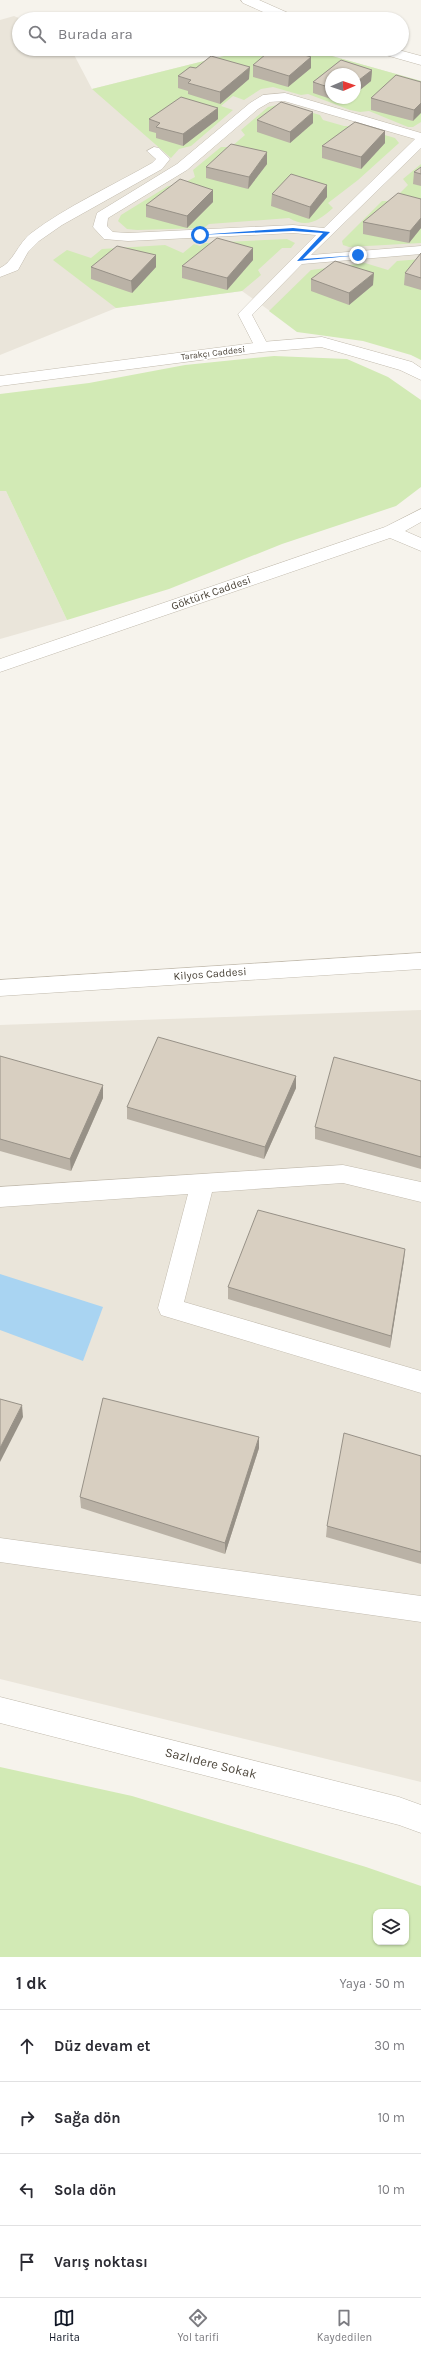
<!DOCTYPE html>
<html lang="tr">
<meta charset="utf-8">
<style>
:root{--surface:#fff;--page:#f2f2f3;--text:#2b2b33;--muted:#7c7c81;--line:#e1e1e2;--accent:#111827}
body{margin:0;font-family:Karla,sans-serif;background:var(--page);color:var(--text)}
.controls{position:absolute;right:12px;bottom:12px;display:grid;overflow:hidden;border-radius:8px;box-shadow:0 1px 3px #0004}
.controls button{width:36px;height:36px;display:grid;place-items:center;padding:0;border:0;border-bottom:1px solid var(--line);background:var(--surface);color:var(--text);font:20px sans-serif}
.compass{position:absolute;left:325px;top:68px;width:36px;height:36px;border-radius:50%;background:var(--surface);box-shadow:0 1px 3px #0004;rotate:88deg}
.stop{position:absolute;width:12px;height:12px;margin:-9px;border:3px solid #1a73e8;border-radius:50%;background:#fff}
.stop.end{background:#1a73e8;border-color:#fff;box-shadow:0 1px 4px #0008}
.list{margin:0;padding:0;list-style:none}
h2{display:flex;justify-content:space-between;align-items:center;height:52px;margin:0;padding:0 16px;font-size:17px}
h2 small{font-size:13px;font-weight:400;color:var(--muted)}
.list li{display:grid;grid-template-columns:26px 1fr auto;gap:12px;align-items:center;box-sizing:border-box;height:72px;padding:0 16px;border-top:1px solid var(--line)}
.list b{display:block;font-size:15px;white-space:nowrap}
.list em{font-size:13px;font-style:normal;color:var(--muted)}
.icon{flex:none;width:22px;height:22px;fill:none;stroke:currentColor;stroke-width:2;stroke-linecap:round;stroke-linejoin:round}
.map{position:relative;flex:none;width:421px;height:1957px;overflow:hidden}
.search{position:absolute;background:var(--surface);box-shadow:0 1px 3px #0004;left:12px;right:12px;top:12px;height:44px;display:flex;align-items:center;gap:10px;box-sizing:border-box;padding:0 14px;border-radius:22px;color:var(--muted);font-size:15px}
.sheet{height:340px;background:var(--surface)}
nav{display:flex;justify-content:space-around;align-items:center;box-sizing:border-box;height:56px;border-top:1px solid var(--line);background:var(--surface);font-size:11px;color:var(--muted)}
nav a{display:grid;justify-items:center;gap:2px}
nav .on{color:var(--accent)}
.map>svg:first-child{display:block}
</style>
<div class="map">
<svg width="421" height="1957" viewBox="0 0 421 1957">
<rect width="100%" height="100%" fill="#f6f3ec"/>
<g fill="#eae5da" fill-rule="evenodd">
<path d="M 14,16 L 21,19 L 19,19 L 19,49 L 71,49 L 92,89 L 252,49 L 307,49 L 421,81 L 421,308 L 288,324 L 242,291 L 116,308 L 0,355 L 0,20 ZM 331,74 L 355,74 L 355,98 L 331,98 Z"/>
<path d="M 0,491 L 6,491 L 67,620 L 0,639 Z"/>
<path d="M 421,1010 L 421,1782 L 0,1679 L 0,1025 Z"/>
</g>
<g fill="#d2eab5" fill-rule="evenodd">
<path d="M 252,49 L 307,49 L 421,81 L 421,122 L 413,127 L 408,127 L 369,111 L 360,112 L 350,110 L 308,94 L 301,95 L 273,87 L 261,89 L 244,100 L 233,96 L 221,106 L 233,110 L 191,146 L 179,149 L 171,158 L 92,89 ZM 331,74 L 355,74 L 355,98 L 331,98 Z"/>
<path d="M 282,104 L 320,115 L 323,120 L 344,126 L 354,126 L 395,138 L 399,143 L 358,180 L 328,203 L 333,208 C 320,220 307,229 289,218 L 209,224 L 204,228 L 137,230 L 127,229 L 118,221 L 121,215 L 168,186 L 180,185 L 195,177 L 193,170 L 221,147 L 231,147 L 245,135 L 241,130 L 268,107 Z"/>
<path d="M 421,164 L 421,243 L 349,247 L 343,245 L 342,241 L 382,201 L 392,201 L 408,185 L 403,179 Z"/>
<path d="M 287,239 L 295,243 L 291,248 L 282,248 L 258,270 L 261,275 L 242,291 L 116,308 L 53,260 L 67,250 L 91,258 L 102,249 L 165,245 L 183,253 L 194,244 L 200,246 L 205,243 Z"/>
<path d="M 421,259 L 421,360 L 411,355 L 363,341 L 297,332 L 269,311 L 311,270 L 365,263 L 388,270 L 397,261 Z"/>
<path d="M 274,356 L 347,359 L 388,377 L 421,400 L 421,487 L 396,506 L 282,544 L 169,589 L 67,620 L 6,491 L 0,491 L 0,394 L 89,383 L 185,365 Z"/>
<path d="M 0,1767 L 132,1796 L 366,1867 L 421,1886 L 421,1957 L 0,1957 ZM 376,1912 L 406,1912 L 406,1942 L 376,1942 Z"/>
</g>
<path fill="#a9d4f2" d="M 0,1274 L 103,1307 L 83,1361 L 0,1330 Z"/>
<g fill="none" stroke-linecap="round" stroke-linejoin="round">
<g stroke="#c2bbae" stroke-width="1">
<g id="service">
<path d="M 285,93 L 421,133 L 421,148 L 311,255 L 421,246 L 421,254 L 302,264 L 252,315 L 269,347 L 262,351 L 255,347 L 238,314 L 316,235 L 293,233 L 128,241 L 104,239 L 93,227 L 97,213 L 177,164 L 250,103 L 263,95 ZM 284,101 L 415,139 L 324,228 L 293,225 L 128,233 L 113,232 L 107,226 L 108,218 L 187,170 L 258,109 L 270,102 Z"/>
<path d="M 154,147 L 159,148 L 170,159 L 162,169 L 62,225 L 39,241 L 28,252 L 18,270 L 0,277 L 0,268 C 13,262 18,244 30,234 C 67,206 112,186 152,163 L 156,159 L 147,151 Z"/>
</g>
</g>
<g stroke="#c2bbae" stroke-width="1">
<g id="minor">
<path d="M 241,0 L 259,0 L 295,16 L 297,19 L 279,19 L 243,3 Z"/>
<path d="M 373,49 L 395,49 L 421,56 L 421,65 L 375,52 Z"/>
<path d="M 322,337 L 412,362 L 421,368 L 421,380 L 400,370 L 321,347 L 262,352 L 0,386 L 0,376 L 262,342 Z"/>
<path d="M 421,509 L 421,522 L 405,531 L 421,538 L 421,551 L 390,538 L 0,672 L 0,659 L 385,527 Z"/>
<path d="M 343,1165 L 421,1182 L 421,1202 L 343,1183 L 212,1192 L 184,1302 L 421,1371 L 421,1393 L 161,1315 L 158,1308 L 188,1194 L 0,1207 L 0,1187 Z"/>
<path d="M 0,1538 L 421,1596 L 421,1622 L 0,1562 Z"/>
</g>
</g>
<g stroke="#c2bbae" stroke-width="1">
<g id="tertiary">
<path d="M 421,953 L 421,969 L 0,996 L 0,980 Z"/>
<path d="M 0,1697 L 399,1797 L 421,1805 L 421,1833 L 399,1825 L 0,1723 Z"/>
</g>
</g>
<use href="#service" fill="#fff" fill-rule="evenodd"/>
<use href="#minor" fill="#fff" fill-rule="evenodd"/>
<use href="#tertiary" fill="#fff" fill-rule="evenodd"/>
</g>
<g fill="#bab2a6">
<path d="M 307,55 L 311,68 L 288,87 L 253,77 L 253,65 Z"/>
<path d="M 341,60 L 372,70 L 371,81 L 355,94 L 355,74 L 331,74 L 331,98 L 350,98 L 343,103 L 313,93 L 313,82 Z"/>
<path d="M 178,76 L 249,79 L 220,104 L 188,94 L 188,91 L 178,88 Z"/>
<path d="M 421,82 L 413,121 L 371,110 L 371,98 Z"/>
<path d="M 149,119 L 218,119 L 183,146 L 156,138 L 156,133 L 149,131 Z"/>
<path d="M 257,120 L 313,123 L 290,143 L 257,132 Z"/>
<path d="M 385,131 L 385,143 L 361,169 L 322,158 L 322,146 Z"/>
<path d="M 267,164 L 248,189 L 206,178 L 206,167 Z"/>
<path d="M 421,167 L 421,186 L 413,184 L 414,172 Z"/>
<path d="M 327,185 L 327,197 L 309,219 L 271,206 L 272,194 Z"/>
<path d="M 213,190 L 213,202 L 187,228 L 146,217 L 146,205 Z"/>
<path d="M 421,199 L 421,228 L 409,243 L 363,234 L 363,222 Z"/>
<path d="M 253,248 L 253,260 L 227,290 L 182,278 L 182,266 Z"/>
<path d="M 421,253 L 421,290 L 404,285 L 405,273 Z"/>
<path d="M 156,255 L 156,267 L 132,293 L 91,279 L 91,267 Z"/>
<path d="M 311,279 L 373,285 L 349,305 L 311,291 Z"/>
<path d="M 0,1056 L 103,1098 L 71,1171 L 0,1151 Z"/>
<path d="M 296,1076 L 296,1088 L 264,1159 L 127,1119 L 127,1107 Z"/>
<path d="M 421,1081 L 421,1169 L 315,1139 L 315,1127 Z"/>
<path d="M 404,1260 L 390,1348 L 228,1299 L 228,1287 Z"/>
<path d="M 259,1437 L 259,1448 L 225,1554 L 81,1508 L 80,1497 Z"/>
<path d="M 421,1456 L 421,1564 L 326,1537 L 327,1526 Z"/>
</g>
<g fill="#979187">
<path d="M 307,50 L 306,61 L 311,57 L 311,68 L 288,87 L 289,76 L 301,54 Z"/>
<path d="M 250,67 L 249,79 L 220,104 L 220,92 Z"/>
<path d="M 372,70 L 371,81 L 355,94 L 355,83 Z"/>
<path d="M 344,98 L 350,98 L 343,103 Z"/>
<path d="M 421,103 L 421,113 L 413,121 L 414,110 Z"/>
<path d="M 218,108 L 218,119 L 183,146 L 183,134 Z"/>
<path d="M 313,112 L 313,123 L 290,143 L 290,132 Z"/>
<path d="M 385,131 L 385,143 L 361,169 L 361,157 Z"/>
<path d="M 267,152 L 267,164 L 248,189 L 249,177 Z"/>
<path d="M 327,185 L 327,197 L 309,219 L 310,207 Z"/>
<path d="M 213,190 L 213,202 L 187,228 L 187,216 Z"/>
<path d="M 421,218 L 421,228 L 409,243 L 410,231 Z"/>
<path d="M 253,248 L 253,260 L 227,290 L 227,278 Z"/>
<path d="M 156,255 L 156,267 L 132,293 L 131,281 Z"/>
<path d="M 374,273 L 373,285 L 349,305 L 349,293 Z"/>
<path d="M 296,1076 L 296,1088 L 264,1159 L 265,1147 Z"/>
<path d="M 103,1085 L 103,1098 L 71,1171 L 70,1159 Z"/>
<path d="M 405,1249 L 404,1260 L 390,1348 L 391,1336 Z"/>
<path d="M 22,1405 L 23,1417 L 0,1462 L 0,1448 Z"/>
<path d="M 259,1437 L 259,1448 L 225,1554 L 225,1543 Z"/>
</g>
<g fill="#d8cfc1" stroke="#979187">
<path d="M 272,49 L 305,49 L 307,50 L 301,54 L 311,57 L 289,76 L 253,65 Z"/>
<path d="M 211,56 L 250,67 L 220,92 L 188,83 L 191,80 L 178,76 L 190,67 L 196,68 Z"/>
<path d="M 341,60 L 372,70 L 355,83 L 355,74 L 331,74 L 331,88 L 313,82 Z"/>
<path d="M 396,75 L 421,82 L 421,103 L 414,110 L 371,98 Z"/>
<path d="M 181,97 L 218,108 L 183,134 L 156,127 L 160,123 L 149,119 Z"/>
<path d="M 281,102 L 313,112 L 290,132 L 257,120 Z"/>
<path d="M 355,122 L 385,131 L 361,157 L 322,146 Z"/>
<path d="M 231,144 L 267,152 L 249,177 L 206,167 Z"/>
<path d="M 421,167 L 421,174 L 414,172 Z"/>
<path d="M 291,174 L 327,185 L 310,207 L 272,194 Z"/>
<path d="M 180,179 L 213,190 L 187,216 L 146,205 Z"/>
<path d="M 398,193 L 421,199 L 421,218 L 410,231 L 363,222 Z"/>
<path d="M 217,238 L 253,248 L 227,278 L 182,266 Z"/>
<path d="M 117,246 L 156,255 L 131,281 L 91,267 Z"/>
<path d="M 421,253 L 421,278 L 405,273 Z"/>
<path d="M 335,261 L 374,273 L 349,293 L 311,279 Z"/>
<path d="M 158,1037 L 296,1076 L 265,1147 L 127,1107 Z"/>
<path d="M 0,1056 L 103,1085 L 70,1159 L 0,1139 Z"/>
<path d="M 334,1057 L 421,1081 L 421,1157 L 315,1127 Z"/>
<path d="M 258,1210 L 405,1249 L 391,1336 L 228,1287 Z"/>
<path d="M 103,1398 L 259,1437 L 225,1543 L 80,1497 Z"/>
<path d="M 0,1399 L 22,1405 L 0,1448 Z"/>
<path d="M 344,1433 L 421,1456 L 421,1552 L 327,1526 Z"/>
</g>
<path fill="#1a73e8" d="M 293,228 L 330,232 L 303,259 L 361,255 L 297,261 L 323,233 L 293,231 L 197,235 Z"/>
<g text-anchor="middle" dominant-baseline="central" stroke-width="3" stroke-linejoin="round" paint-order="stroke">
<g font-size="9" fill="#4b4439" stroke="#fff">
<text transform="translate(213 353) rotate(-7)">Tarakçı Caddesi</text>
</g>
<g font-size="11" fill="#4b4439" stroke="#fff">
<text transform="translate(211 593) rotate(-19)">Göktürk Caddesi</text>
<text transform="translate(210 974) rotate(-4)">Kilyos Caddesi</text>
</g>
<g font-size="13" fill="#4b4439" stroke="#fff">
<text transform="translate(211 1763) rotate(14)">Sazlıdere Sokak</text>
</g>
</g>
</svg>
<div class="controls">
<button><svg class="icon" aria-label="layers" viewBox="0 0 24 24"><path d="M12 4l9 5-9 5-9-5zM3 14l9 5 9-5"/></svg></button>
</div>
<svg class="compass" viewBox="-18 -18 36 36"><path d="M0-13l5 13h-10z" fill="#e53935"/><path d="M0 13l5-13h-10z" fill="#7c7c81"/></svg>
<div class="stop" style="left:200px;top:235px"></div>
<div class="stop end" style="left:358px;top:255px"></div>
<div class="search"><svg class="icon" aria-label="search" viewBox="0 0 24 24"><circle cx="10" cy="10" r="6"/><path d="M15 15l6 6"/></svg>Burada ara</div>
</div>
<section class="sheet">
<h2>1 dk<small>Yaya · 50 m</small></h2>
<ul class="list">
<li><svg class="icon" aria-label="ahead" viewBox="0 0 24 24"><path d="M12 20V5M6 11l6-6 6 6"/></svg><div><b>Düz devam et</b></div><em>30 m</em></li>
<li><svg class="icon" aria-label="right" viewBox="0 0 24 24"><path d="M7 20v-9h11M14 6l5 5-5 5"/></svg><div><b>Sağa dön</b></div><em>10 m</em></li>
<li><svg class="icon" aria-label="left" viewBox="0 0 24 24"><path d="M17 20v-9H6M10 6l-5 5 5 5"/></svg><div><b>Sola dön</b></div><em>10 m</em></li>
<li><svg class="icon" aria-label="arrive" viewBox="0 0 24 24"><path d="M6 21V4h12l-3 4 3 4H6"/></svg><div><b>Varış noktası</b></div></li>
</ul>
</section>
<nav>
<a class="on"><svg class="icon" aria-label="map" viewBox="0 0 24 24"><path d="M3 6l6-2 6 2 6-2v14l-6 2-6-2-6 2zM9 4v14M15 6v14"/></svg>Harita</a>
<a><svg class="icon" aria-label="directions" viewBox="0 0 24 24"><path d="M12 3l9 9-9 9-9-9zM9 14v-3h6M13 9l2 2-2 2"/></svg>Yol tarifi</a>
<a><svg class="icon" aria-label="saved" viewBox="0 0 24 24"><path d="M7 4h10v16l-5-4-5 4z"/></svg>Kaydedilen</a>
</nav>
